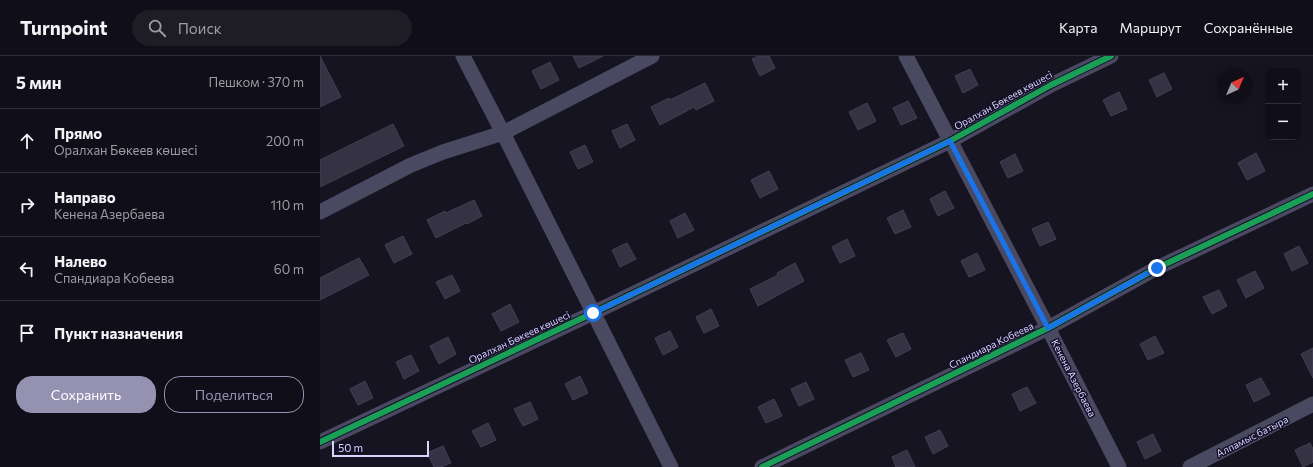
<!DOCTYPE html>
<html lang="ru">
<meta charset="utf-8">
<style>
:root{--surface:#100f19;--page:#1e1d26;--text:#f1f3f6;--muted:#9c9ca2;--line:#302f38;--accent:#9591b1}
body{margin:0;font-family:Commissioner,sans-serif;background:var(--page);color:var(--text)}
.controls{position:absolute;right:12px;top:12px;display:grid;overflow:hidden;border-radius:8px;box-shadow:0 2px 10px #0003}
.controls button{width:36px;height:36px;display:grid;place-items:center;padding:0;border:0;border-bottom:1px solid var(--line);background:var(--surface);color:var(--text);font:20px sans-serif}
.compass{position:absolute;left:897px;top:12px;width:36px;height:36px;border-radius:50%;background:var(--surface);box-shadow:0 2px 10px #0003;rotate:44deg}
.scale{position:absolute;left:12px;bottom:10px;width:97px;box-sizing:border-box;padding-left:4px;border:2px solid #d9d4ff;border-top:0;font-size:11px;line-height:14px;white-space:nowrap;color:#d9d4ff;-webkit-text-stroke:3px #130f26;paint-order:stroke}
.stop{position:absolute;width:12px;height:12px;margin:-9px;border:3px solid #1a73e8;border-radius:50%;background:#fff}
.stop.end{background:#1a73e8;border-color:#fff;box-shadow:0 1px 4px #0008}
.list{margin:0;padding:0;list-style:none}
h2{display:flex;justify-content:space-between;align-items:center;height:52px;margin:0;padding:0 16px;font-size:17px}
h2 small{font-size:13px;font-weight:400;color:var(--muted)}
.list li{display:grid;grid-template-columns:26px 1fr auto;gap:12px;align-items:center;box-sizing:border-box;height:64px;padding:0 16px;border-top:1px solid var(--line)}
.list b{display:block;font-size:15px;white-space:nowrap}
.list p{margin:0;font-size:13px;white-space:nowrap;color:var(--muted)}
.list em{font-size:13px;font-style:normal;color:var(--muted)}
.actions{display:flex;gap:8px;padding:12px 16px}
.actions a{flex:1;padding:9px 0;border:1px solid var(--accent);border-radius:16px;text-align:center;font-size:14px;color:var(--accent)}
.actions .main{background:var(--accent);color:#fff}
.icon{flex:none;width:22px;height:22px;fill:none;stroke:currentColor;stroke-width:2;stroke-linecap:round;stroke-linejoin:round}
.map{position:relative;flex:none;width:993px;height:411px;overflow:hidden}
header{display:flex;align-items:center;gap:24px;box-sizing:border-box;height:56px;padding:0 20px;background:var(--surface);border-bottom:1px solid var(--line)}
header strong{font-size:19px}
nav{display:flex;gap:22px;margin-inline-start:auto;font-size:14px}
.search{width:280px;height:36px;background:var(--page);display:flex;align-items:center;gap:10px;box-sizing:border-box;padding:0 14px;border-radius:22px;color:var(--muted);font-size:15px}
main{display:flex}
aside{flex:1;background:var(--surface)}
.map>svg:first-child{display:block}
</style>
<header>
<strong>Turnpoint</strong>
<div class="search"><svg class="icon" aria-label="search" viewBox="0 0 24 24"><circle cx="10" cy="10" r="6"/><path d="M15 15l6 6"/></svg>Поиск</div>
<nav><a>Карта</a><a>Маршрут</a><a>Сохранённые</a></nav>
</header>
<main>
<aside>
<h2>5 мин<small>Пешком · 370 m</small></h2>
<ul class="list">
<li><svg class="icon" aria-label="ahead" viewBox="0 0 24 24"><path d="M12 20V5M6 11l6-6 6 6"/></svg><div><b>Прямо</b><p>Оралхан Бөкеев көшесі</p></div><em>200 m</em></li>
<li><svg class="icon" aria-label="right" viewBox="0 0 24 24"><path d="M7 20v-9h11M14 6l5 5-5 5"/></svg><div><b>Направо</b><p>Кенена Азербаева</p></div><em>110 m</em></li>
<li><svg class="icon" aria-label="left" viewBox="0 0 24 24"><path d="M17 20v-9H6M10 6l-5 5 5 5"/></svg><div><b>Налево</b><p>Спандиара Кобеева</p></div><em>60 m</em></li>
<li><svg class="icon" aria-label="arrive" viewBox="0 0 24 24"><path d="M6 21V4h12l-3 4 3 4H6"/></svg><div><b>Пункт назначения</b></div></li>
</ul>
<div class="actions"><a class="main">Сохранить</a><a>Поделиться</a></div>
</aside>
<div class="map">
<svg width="993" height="411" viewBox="0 0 993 411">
<rect width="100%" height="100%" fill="#161421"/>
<g fill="#343243" stroke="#433f54">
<path d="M 0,0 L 21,41 L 0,51 Z"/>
<path d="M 253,0 L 283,0 L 259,12 Z"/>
<path d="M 438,0 L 449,0 L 455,12 L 440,20 L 432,3 Z"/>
<path d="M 230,6 L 239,24 L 221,33 L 212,15 Z"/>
<path d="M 650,13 L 658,29 L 643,37 L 635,20 Z"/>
<path d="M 844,17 L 852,33 L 837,41 L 829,24 Z"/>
<path d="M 385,27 L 394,45 L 376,54 L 374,51 L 340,69 L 331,51 L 349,42 L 350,44 Z"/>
<path d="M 799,36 L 807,53 L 791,60 L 783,44 Z"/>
<path d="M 588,45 L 597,62 L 581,69 L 573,52 Z"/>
<path d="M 547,47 L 556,65 L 538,74 L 529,56 Z"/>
<path d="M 73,68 L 84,90 L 0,131 L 0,104 Z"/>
<path d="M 307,68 L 315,84 L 300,92 L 292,75 Z"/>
<path d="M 265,89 L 273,106 L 258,113 L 250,96 Z"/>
<path d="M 936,97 L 945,115 L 927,124 L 918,107 Z"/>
<path d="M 695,98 L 703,115 L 688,122 L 680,106 Z"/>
<path d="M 449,115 L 458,133 L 440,142 L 431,124 Z"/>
<path d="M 625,135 L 634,152 L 618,160 L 610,143 Z"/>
<path d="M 154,144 L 162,160 L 147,168 L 146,167 L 116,182 L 107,164 L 125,155 L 126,157 Z"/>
<path d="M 583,154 L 591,171 L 575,178 L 567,162 Z"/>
<path d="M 365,157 L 374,174 L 358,182 L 350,165 Z"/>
<path d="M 728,166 L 736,183 L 720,190 L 712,173 Z"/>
<path d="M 83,180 L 92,198 L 74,207 L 65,189 Z"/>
<path d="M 527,183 L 535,200 L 520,207 L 512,191 Z"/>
<path d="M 307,187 L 316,203 L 300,211 L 292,194 Z"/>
<path d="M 979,190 L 988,207 L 972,215 L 964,198 Z"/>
<path d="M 657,197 L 665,214 L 649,221 L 641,205 Z"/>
<path d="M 39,202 L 49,219 L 0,244 L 0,222 Z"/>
<path d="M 475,207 L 484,225 L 438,250 L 430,233 L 458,219 L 457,217 Z"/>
<path d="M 935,215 L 944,232 L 926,242 L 917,224 Z"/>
<path d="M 132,219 L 140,235 L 125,243 L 116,226 Z"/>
<path d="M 899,234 L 907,250 L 892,258 L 883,241 Z"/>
<path d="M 190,248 L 199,266 L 181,275 L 172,258 Z"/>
<path d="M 391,253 L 399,270 L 384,277 L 376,261 Z"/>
<path d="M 350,275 L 358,291 L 343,299 L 335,282 Z"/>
<path d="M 583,277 L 591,293 L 576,301 L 567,284 Z"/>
<path d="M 835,280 L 844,297 L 828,304 L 820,288 Z"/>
<path d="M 128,281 L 136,298 L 119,308 L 110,290 Z"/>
<path d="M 993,292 L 993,322 L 981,298 Z"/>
<path d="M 541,297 L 549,314 L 533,321 L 525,304 Z"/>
<path d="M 91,299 L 99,315 L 84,323 L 76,306 Z"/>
<path d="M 260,320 L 268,337 L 253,344 L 245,328 Z"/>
<path d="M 941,322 L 950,338 L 934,346 L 926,329 Z"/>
<path d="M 45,325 L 53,342 L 38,349 L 30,333 Z"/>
<path d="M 486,326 L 494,343 L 479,350 L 471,333 Z"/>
<path d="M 707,331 L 716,347 L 700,355 L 692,338 Z"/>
<path d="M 454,343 L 462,360 L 446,367 L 438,351 Z"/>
<path d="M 210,346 L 218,363 L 203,370 L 194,353 Z"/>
<path d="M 168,367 L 176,384 L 161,391 L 152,375 Z"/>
<path d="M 620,374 L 628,390 L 613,398 L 605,381 Z"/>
<path d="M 833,378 L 841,395 L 825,403 L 817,386 Z"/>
<path d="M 990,387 L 993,393 L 993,406 L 983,411 L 975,394 Z"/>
<path d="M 123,390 L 131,407 L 121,411 L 114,411 L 107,397 Z"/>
<path d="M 587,394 L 595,411 L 576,411 L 572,401 Z"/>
</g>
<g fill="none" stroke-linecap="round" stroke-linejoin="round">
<g stroke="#4a4962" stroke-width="15">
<path d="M 143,0 L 183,77 L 351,411"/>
<path d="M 586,0 L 728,272 L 799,411"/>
<path d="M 0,156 L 91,109 L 123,96 L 183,77 L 332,0"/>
<path d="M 0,386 L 273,257 L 630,85 L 731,29 L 791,0"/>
<path d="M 442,411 L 728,272 L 837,212 L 993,138"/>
<path d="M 870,411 L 993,348"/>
</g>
<g stroke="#130f26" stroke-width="8">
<g id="cycleway">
<path d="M 0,386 L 273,257 L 630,85 L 731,29 L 791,0"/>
<path d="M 442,411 L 728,272 L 837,212 L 993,138"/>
</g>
</g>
<use href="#cycleway" stroke="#1a9f57" stroke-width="6"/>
</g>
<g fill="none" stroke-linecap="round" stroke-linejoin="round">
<path stroke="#1a73e8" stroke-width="5" d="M 273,257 L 630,85 L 728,272 L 837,212"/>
</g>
<g text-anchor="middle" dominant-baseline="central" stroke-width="3" stroke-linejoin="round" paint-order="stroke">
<g font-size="10" fill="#d9d4ff" stroke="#130f26">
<text transform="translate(683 44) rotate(-29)">Оралхан Бөкеев көшесі</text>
<text transform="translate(199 281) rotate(-25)">Оралхан Бөкеев көшесі</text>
<text transform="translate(671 289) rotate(-26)">Спандиара Кобеева</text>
<text transform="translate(754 322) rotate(63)">Кенена Азербаева</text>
<text transform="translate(932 380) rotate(-27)">Алпамыс батыра</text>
</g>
</g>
</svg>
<div class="controls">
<button>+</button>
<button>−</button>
</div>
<svg class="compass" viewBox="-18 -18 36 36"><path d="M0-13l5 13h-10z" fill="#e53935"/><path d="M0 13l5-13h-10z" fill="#9c9ca2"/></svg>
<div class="scale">50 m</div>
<div class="stop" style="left:273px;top:257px"></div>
<div class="stop end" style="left:837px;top:212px"></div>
</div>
</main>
